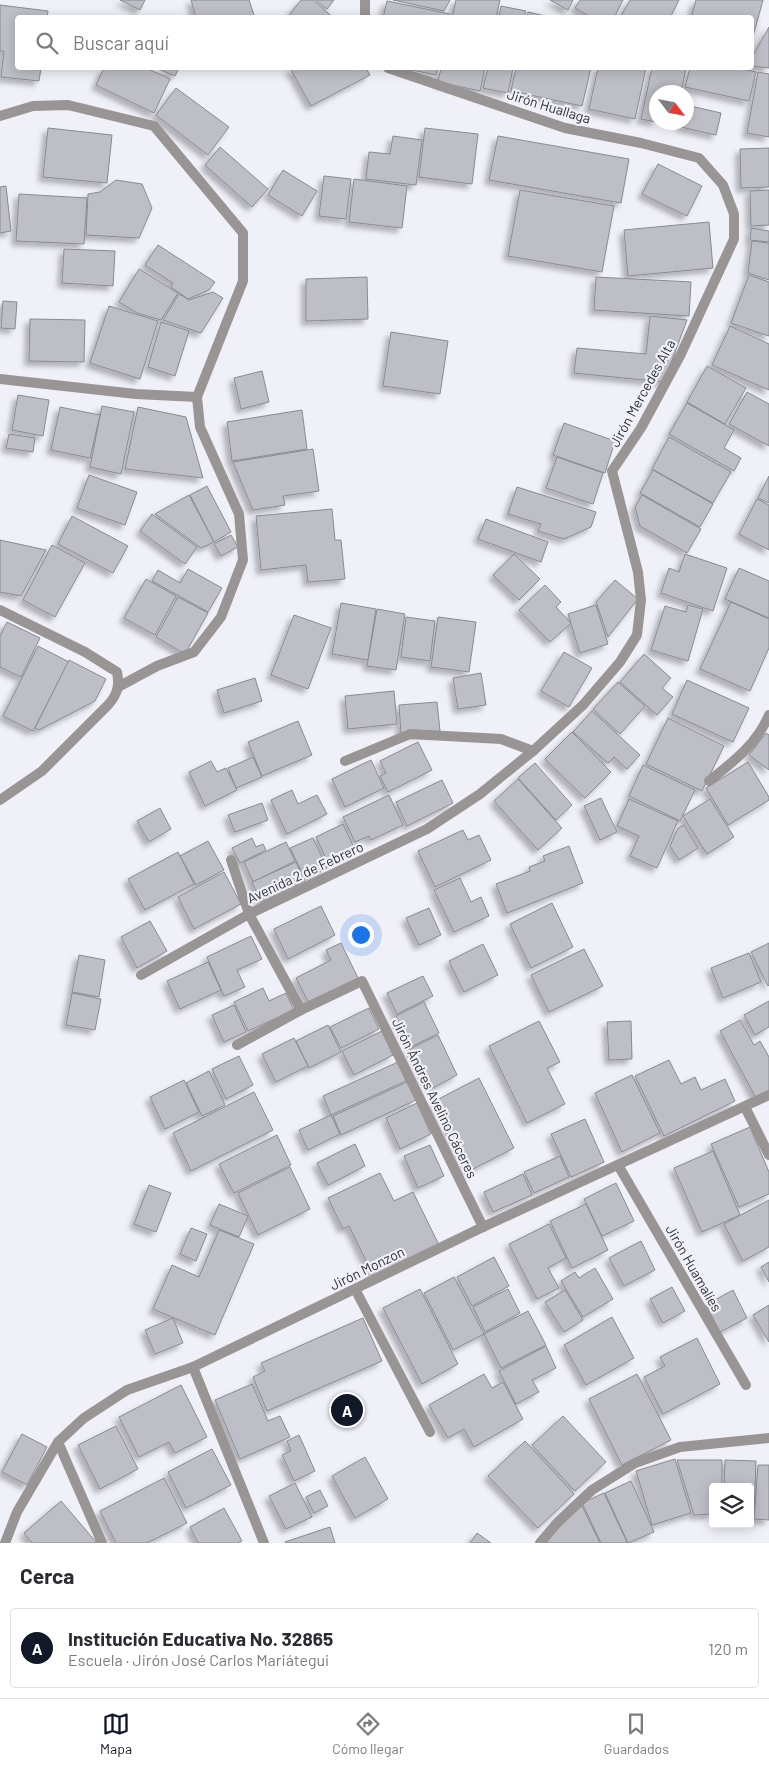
<!DOCTYPE html>
<html lang="es">
<meta charset="utf-8">
<style>
:root{--surface:#fff;--page:#f2f2f3;--text:#2b2b33;--muted:#7c7c81;--line:#e1e1e2;--accent:#111827}
body{margin:0;font-family:Barlow,sans-serif;background:var(--page);color:var(--text)}
.controls{position:absolute;right:15px;bottom:15px;display:grid;overflow:hidden;border-radius:5px;box-shadow:0 2px 12px #0003}
.controls button{width:45px;height:45px;display:grid;place-items:center;padding:0;border:0;border-bottom:1px solid var(--line);background:var(--surface);color:var(--text);font:25px sans-serif}
.compass{position:absolute;left:649px;top:85px;width:45px;height:45px;border-radius:50%;background:var(--surface);box-shadow:0 2px 12px #0003;rotate:122deg}
.you{position:absolute;left:360px;top:934px;width:18px;height:18px;margin:-12px;border:4px solid #fff;border-radius:50%;background:#1a73e8;box-shadow:0 0 0 8px #1a73e833}
.badge{display:grid;place-items:center;width:32px;height:32px;border-radius:50%;background:var(--accent);color:#fff;font-size:16px;font-weight:700}
.pin{position:absolute;translate:-50% -50%;border:2px solid #fff;box-shadow:0 1px 5px #0006}
.list{margin:0;padding:0;list-style:none}
h2{display:flex;justify-content:space-between;align-items:center;height:65px;margin:0;padding:0 20px;font-size:21px}
h2 small{font-size:16px;font-weight:400;color:var(--muted)}
.list li{display:grid;grid-template-columns:32px 1fr auto;gap:15px;align-items:center;box-sizing:border-box;height:80px;margin:0 10px 10px;padding:0 10px;border:1px solid var(--line);border-radius:5px}
.list b{display:block;font-size:19px;white-space:nowrap}
.list p{margin:0;font-size:16px;white-space:nowrap;color:var(--muted)}
.list em{font-size:16px;font-style:normal;color:var(--muted)}
.icon{flex:none;width:28px;height:28px;fill:none;stroke:currentColor;stroke-width:2;stroke-linecap:round;stroke-linejoin:round}
.map{position:relative;flex:none;width:769px;height:1543px;overflow:hidden}
.search{position:absolute;background:var(--surface);box-shadow:0 2px 12px #0003;left:15px;right:15px;top:15px;height:55px;display:flex;align-items:center;gap:12px;box-sizing:border-box;padding:0 18px;border-radius:5px;color:var(--muted);font-size:19px}
.sheet{height:155px;background:var(--surface)}
nav{display:flex;justify-content:space-around;align-items:center;box-sizing:border-box;height:70px;border-top:1px solid var(--line);background:var(--surface);font-size:14px;color:var(--muted)}
nav a{display:grid;justify-items:center;gap:2px}
nav .on{color:var(--accent)}
.map>svg:first-child{display:block}
</style>
<div class="map">
<svg width="769" height="1543" viewBox="0 0 769 1543">
<defs>
<filter id="shadow"><feDropShadow dx="-4.5" dy="4.5" stdDeviation="2.5" flood-color="#0004"/></filter>
</defs>
<rect width="100%" height="100%" fill="#f0f0f8"/>
<g fill="#bebec6" stroke="#8a8a91" filter="url(#shadow)">
<path d="M 120,0 L 145,0 L 140,10 Z"/>
<path d="M 191,0 L 249,0 L 255,18 L 196,18 Z"/>
<path d="M 301,0 L 313,0 L 334,18 L 287,18 Z"/>
<path d="M 315,0 L 334,0 L 327,9 Z"/>
<path d="M 393,0 L 450,0 L 444,11 Z"/>
<path d="M 456,0 L 500,0 L 496,18 L 452,18 Z"/>
<path d="M 550,0 L 573,0 L 568,10 Z"/>
<path d="M 580,0 L 623,0 L 614,18 L 592,18 L 575,8 Z"/>
<path d="M 630,0 L 679,0 L 670,18 L 620,18 Z"/>
<path d="M 696,0 L 763,0 L 752,40 L 752,18 L 691,18 Z"/>
<path d="M 387,1 L 450,14 L 449,18 L 383,18 Z"/>
<path d="M 0,5 L 48,11 L 47,18 L 18,18 L 18,68 L 41,68 L 39,81 L 1,77 L 4,51 L 0,51 Z"/>
<path d="M 501,6 L 526,11 L 524,18 L 499,18 Z"/>
<path d="M 528,12 L 554,18 L 527,18 Z"/>
<path d="M 769,27 L 769,68 L 752,66 L 752,57 Z"/>
<path d="M 104,68 L 146,68 L 170,79 L 154,113 L 96,85 Z"/>
<path d="M 156,68 L 179,68 L 175,76 Z"/>
<path d="M 290,68 L 324,68 L 325,69 L 328,68 L 366,68 L 370,75 L 311,106 Z"/>
<path d="M 402,68 L 438,68 L 436,75 Z"/>
<path d="M 441,68 L 485,68 L 480,91 L 438,82 Z"/>
<path d="M 488,68 L 513,68 L 508,93 L 483,88 Z"/>
<path d="M 516,68 L 591,68 L 582,106 L 511,91 Z"/>
<path d="M 598,68 L 646,68 L 635,119 L 589,109 Z"/>
<path d="M 652,68 L 686,68 L 681,92 L 656,92 L 656,122 L 641,119 Z"/>
<path d="M 690,68 L 736,68 L 756,72 L 749,101 L 685,87 Z"/>
<path d="M 758,72 L 769,74 L 769,137 L 747,133 Z"/>
<path d="M 176,88 L 229,127 L 208,155 L 156,115 Z"/>
<path d="M 686,105 L 721,113 L 716,135 L 681,127 L 682,122 L 686,122 Z"/>
<path d="M 48,128 L 112,135 L 107,183 L 43,177 Z"/>
<path d="M 425,128 L 478,134 L 472,184 L 419,177 Z"/>
<path d="M 393,136 L 422,140 L 416,185 L 366,179 L 369,152 L 390,154 Z"/>
<path d="M 498,136 L 629,159 L 621,203 L 489,180 Z"/>
<path d="M 220,147 L 268,189 L 252,207 L 205,165 Z"/>
<path d="M 769,148 L 769,187 L 741,188 L 740,149 Z"/>
<path d="M 658,164 L 702,186 L 687,216 L 642,194 Z"/>
<path d="M 283,170 L 317,191 L 302,216 L 268,195 Z"/>
<path d="M 324,176 L 351,179 L 346,219 L 319,216 Z"/>
<path d="M 354,179 L 407,186 L 402,228 L 349,222 Z"/>
<path d="M 116,180 L 142,184 L 152,208 L 139,238 L 86,235 L 88,194 L 100,192 Z"/>
<path d="M 6,186 L 11,231 L 0,233 L 0,187 Z"/>
<path d="M 520,190 L 614,206 L 602,272 L 508,256 Z"/>
<path d="M 769,190 L 769,225 L 751,226 L 750,191 Z"/>
<path d="M 19,194 L 87,198 L 84,244 L 16,241 Z"/>
<path d="M 709,222 L 713,268 L 628,276 L 624,230 Z"/>
<path d="M 751,228 L 769,231 L 769,242 L 750,240 Z"/>
<path d="M 752,241 L 769,243 L 769,280 L 748,273 Z"/>
<path d="M 158,245 L 215,282 L 209,290 L 188,299 L 171,287 L 173,283 L 145,265 Z"/>
<path d="M 64,249 L 115,251 L 113,286 L 62,283 Z"/>
<path d="M 139,269 L 178,293 L 161,320 L 137,313 L 119,302 Z"/>
<path d="M 749,275 L 769,282 L 769,336 L 731,323 Z"/>
<path d="M 367,277 L 368,319 L 306,321 L 306,279 Z"/>
<path d="M 596,277 L 691,282 L 689,316 L 594,310 Z"/>
<path d="M 213,292 L 223,298 L 201,333 L 163,320 L 179,294 L 189,300 Z"/>
<path d="M 3,301 L 17,302 L 15,329 L 1,328 Z"/>
<path d="M 109,306 L 158,321 L 140,379 L 90,363 Z"/>
<path d="M 650,316 L 687,320 L 664,382 L 574,373 L 577,348 L 646,354 Z"/>
<path d="M 30,319 L 85,320 L 84,362 L 29,361 Z"/>
<path d="M 161,322 L 189,331 L 175,376 L 148,367 Z"/>
<path d="M 730,326 L 769,344 L 769,390 L 712,365 Z"/>
<path d="M 391,332 L 448,341 L 440,394 L 383,386 Z"/>
<path d="M 707,366 L 746,388 L 725,424 L 687,402 Z"/>
<path d="M 262,371 L 269,402 L 241,409 L 234,378 Z"/>
<path d="M 747,392 L 769,404 L 769,446 L 729,424 Z"/>
<path d="M 18,395 L 49,400 L 43,436 L 12,430 Z"/>
<path d="M 687,403 L 734,430 L 724,448 L 741,458 L 734,471 L 669,434 Z"/>
<path d="M 102,406 L 134,412 L 121,474 L 90,467 Z"/>
<path d="M 60,407 L 100,415 L 90,458 L 51,450 Z"/>
<path d="M 138,407 L 186,417 L 203,478 L 125,469 Z"/>
<path d="M 302,410 L 307,449 L 232,461 L 227,422 Z"/>
<path d="M 564,423 L 615,441 L 605,473 L 553,455 Z"/>
<path d="M 9,434 L 35,438 L 33,452 L 6,448 Z"/>
<path d="M 669,437 L 731,472 L 713,503 L 652,469 Z"/>
<path d="M 313,449 L 319,491 L 283,496 L 285,505 L 253,510 L 233,462 Z"/>
<path d="M 557,457 L 603,473 L 593,504 L 546,488 Z"/>
<path d="M 653,470 L 713,504 L 700,527 L 640,493 Z"/>
<path d="M 89,475 L 137,492 L 125,525 L 77,508 Z"/>
<path d="M 769,476 L 769,503 L 758,498 Z"/>
<path d="M 207,486 L 231,532 L 214,542 L 190,495 Z"/>
<path d="M 517,487 L 596,512 L 591,527 L 564,539 L 538,531 L 541,524 L 508,514 Z"/>
<path d="M 189,495 L 214,542 L 201,548 L 155,514 Z"/>
<path d="M 642,495 L 701,529 L 687,553 L 640,526 L 635,507 Z"/>
<path d="M 757,499 L 769,505 L 769,550 L 739,534 Z"/>
<path d="M 332,509 L 335,540 L 341,540 L 345,579 L 308,582 L 306,565 L 261,570 L 256,516 Z"/>
<path d="M 152,514 L 197,547 L 185,564 L 140,531 Z"/>
<path d="M 72,516 L 128,546 L 113,573 L 58,544 Z"/>
<path d="M 486,519 L 548,542 L 541,562 L 478,539 Z"/>
<path d="M 231,535 L 238,547 L 221,556 L 214,544 Z"/>
<path d="M 0,540 L 46,550 L 21,596 L 0,592 Z"/>
<path d="M 52,545 L 85,563 L 55,617 L 23,600 Z"/>
<path d="M 514,554 L 540,579 L 519,600 L 493,575 Z"/>
<path d="M 685,554 L 727,568 L 713,611 L 661,593 L 669,568 L 679,572 Z"/>
<path d="M 739,568 L 769,581 L 769,618 L 725,599 Z"/>
<path d="M 188,569 L 222,588 L 208,612 L 152,581 L 158,570 L 180,583 Z"/>
<path d="M 146,579 L 176,596 L 155,635 L 124,618 Z"/>
<path d="M 615,580 L 638,599 L 608,637 L 596,602 Z"/>
<path d="M 545,585 L 561,602 L 556,607 L 571,623 L 550,642 L 519,610 Z"/>
<path d="M 178,597 L 208,613 L 185,654 L 156,637 Z"/>
<path d="M 731,602 L 769,619 L 769,648 L 750,691 L 700,669 Z"/>
<path d="M 341,603 L 376,609 L 368,660 L 332,654 Z"/>
<path d="M 596,605 L 608,644 L 580,653 L 568,614 Z"/>
<path d="M 688,605 L 703,609 L 688,661 L 651,650 L 665,606 L 686,612 Z"/>
<path d="M 377,609 L 405,614 L 396,670 L 367,666 Z"/>
<path d="M 294,615 L 331,628 L 308,689 L 271,675 Z"/>
<path d="M 406,617 L 435,621 L 430,661 L 401,657 Z"/>
<path d="M 438,617 L 476,622 L 469,672 L 431,667 Z"/>
<path d="M 7,622 L 40,638 L 21,677 L 0,667 L 0,636 Z"/>
<path d="M 38,646 L 69,662 L 33,731 L 3,716 Z"/>
<path d="M 564,652 L 592,668 L 569,707 L 541,691 Z"/>
<path d="M 644,654 L 671,678 L 662,688 L 673,697 L 657,715 L 620,682 Z"/>
<path d="M 69,660 L 106,679 L 95,701 L 39,730 L 35,728 Z"/>
<path d="M 481,673 L 486,705 L 458,709 L 453,678 Z"/>
<path d="M 255,678 L 262,701 L 224,713 L 217,690 Z"/>
<path d="M 687,680 L 749,708 L 733,742 L 672,714 Z"/>
<path d="M 618,682 L 645,706 L 620,734 L 593,709 Z"/>
<path d="M 394,691 L 397,724 L 348,729 L 345,696 Z"/>
<path d="M 437,702 L 440,731 L 401,734 L 399,705 Z"/>
<path d="M 592,711 L 640,755 L 627,769 L 614,757 L 608,763 L 573,732 Z"/>
<path d="M 668,718 L 724,746 L 702,791 L 646,764 Z"/>
<path d="M 298,721 L 312,755 L 262,776 L 248,742 Z"/>
<path d="M 572,732 L 611,772 L 585,798 L 545,759 Z"/>
<path d="M 766,733 L 769,735 L 769,770 L 749,755 Z"/>
<path d="M 418,742 L 432,770 L 388,792 L 380,776 L 386,773 L 380,761 Z"/>
<path d="M 253,757 L 262,777 L 236,788 L 228,768 Z"/>
<path d="M 371,760 L 384,788 L 345,807 L 332,779 Z"/>
<path d="M 211,761 L 217,772 L 226,768 L 237,790 L 205,806 L 189,772 Z"/>
<path d="M 748,762 L 769,797 L 769,800 L 728,825 L 706,788 Z"/>
<path d="M 535,763 L 572,805 L 556,820 L 518,778 Z"/>
<path d="M 643,765 L 695,790 L 680,821 L 629,796 Z"/>
<path d="M 518,779 L 562,828 L 538,850 L 494,801 Z"/>
<path d="M 442,780 L 453,803 L 407,826 L 396,802 Z"/>
<path d="M 292,790 L 298,804 L 317,795 L 327,814 L 287,834 L 271,800 Z"/>
<path d="M 389,795 L 403,825 L 371,840 L 369,836 L 355,842 L 343,817 Z"/>
<path d="M 601,798 L 617,832 L 600,840 L 584,806 Z"/>
<path d="M 629,799 L 678,821 L 657,868 L 630,856 L 639,836 L 617,826 Z"/>
<path d="M 710,799 L 734,837 L 707,854 L 683,816 Z"/>
<path d="M 262,803 L 268,820 L 235,832 L 228,815 Z"/>
<path d="M 160,808 L 171,829 L 149,842 L 137,821 Z"/>
<path d="M 343,824 L 355,850 L 328,863 L 316,837 Z"/>
<path d="M 684,825 L 698,848 L 679,860 L 670,846 L 678,828 Z"/>
<path d="M 463,830 L 468,840 L 479,835 L 491,860 L 435,887 L 418,851 Z"/>
<path d="M 252,838 L 256,847 L 263,844 L 266,850 L 240,863 L 232,848 Z"/>
<path d="M 313,838 L 327,868 L 305,879 L 290,848 Z"/>
<path d="M 208,841 L 224,870 L 196,885 L 180,856 Z"/>
<path d="M 286,842 L 295,861 L 253,882 L 244,862 Z"/>
<path d="M 569,846 L 583,883 L 507,913 L 496,884 L 530,871 L 529,867 L 545,861 L 543,856 Z"/>
<path d="M 178,852 L 194,884 L 145,910 L 128,879 Z"/>
<path d="M 296,862 L 305,881 L 261,902 L 252,882 Z"/>
<path d="M 224,872 L 241,904 L 194,929 L 178,897 Z"/>
<path d="M 460,878 L 471,902 L 481,897 L 489,916 L 454,932 L 434,890 Z"/>
<path d="M 552,903 L 573,947 L 531,968 L 510,924 Z"/>
<path d="M 321,906 L 335,935 L 288,959 L 274,929 Z"/>
<path d="M 429,908 L 441,935 L 419,945 L 406,918 Z"/>
<path d="M 150,921 L 167,951 L 137,968 L 121,937 Z"/>
<path d="M 251,936 L 262,959 L 237,970 L 245,987 L 224,996 L 207,957 Z"/>
<path d="M 341,943 L 358,978 L 309,1003 L 296,978 L 331,960 L 326,950 Z"/>
<path d="M 769,943 L 769,985 L 768,986 L 751,952 Z"/>
<path d="M 483,944 L 498,975 L 464,992 L 449,961 Z"/>
<path d="M 584,949 L 603,986 L 549,1012 L 531,975 Z"/>
<path d="M 749,953 L 761,982 L 723,998 L 711,968 Z"/>
<path d="M 79,955 L 105,960 L 99,997 L 72,992 Z"/>
<path d="M 208,962 L 221,990 L 180,1009 L 167,981 Z"/>
<path d="M 423,976 L 433,996 L 397,1014 L 387,993 Z"/>
<path d="M 263,988 L 269,1001 L 286,993 L 294,1010 L 248,1031 L 234,1002 Z"/>
<path d="M 72,993 L 101,999 L 95,1030 L 66,1025 Z"/>
<path d="M 769,1001 L 769,1027 L 755,1035 L 744,1015 Z"/>
<path d="M 424,1002 L 439,1033 L 411,1047 L 396,1016 Z"/>
<path d="M 234,1005 L 246,1032 L 224,1042 L 212,1015 Z"/>
<path d="M 369,1008 L 379,1029 L 341,1048 L 330,1027 Z"/>
<path d="M 740,1020 L 754,1045 L 760,1041 L 769,1057 L 769,1091 L 756,1098 L 720,1031 Z"/>
<path d="M 539,1021 L 560,1062 L 547,1068 L 565,1104 L 527,1123 L 489,1046 Z"/>
<path d="M 631,1021 L 632,1059 L 609,1060 L 607,1022 Z"/>
<path d="M 328,1025 L 341,1052 L 309,1068 L 296,1041 Z"/>
<path d="M 382,1031 L 393,1055 L 354,1075 L 342,1051 Z"/>
<path d="M 438,1035 L 457,1075 L 431,1089 L 410,1049 Z"/>
<path d="M 294,1038 L 308,1066 L 276,1082 L 262,1054 Z"/>
<path d="M 239,1056 L 253,1085 L 226,1099 L 212,1069 Z"/>
<path d="M 669,1060 L 681,1084 L 695,1077 L 701,1090 L 725,1079 L 735,1101 L 664,1136 L 635,1076 Z"/>
<path d="M 398,1062 L 406,1081 L 331,1115 L 323,1096 Z"/>
<path d="M 209,1071 L 225,1105 L 202,1116 L 186,1083 Z"/>
<path d="M 632,1075 L 660,1133 L 622,1152 L 595,1093 Z"/>
<path d="M 479,1078 L 514,1148 L 469,1171 L 435,1101 Z"/>
<path d="M 184,1080 L 199,1112 L 165,1129 L 150,1097 Z"/>
<path d="M 407,1082 L 416,1100 L 341,1135 L 333,1116 Z"/>
<path d="M 254,1092 L 273,1130 L 191,1171 L 173,1133 Z"/>
<path d="M 417,1103 L 431,1134 L 400,1149 L 386,1118 Z"/>
<path d="M 331,1115 L 340,1134 L 308,1150 L 299,1130 Z"/>
<path d="M 585,1119 L 604,1162 L 571,1177 L 551,1134 Z"/>
<path d="M 750,1127 L 769,1172 L 769,1194 L 739,1207 L 711,1144 Z"/>
<path d="M 277,1135 L 291,1165 L 234,1193 L 219,1164 Z"/>
<path d="M 355,1144 L 365,1166 L 328,1185 L 317,1163 Z"/>
<path d="M 430,1145 L 444,1176 L 418,1188 L 404,1156 Z"/>
<path d="M 713,1151 L 740,1215 L 702,1232 L 674,1168 Z"/>
<path d="M 560,1156 L 569,1177 L 534,1193 L 524,1172 Z"/>
<path d="M 290,1167 L 310,1209 L 258,1235 L 238,1193 Z"/>
<path d="M 380,1173 L 394,1201 L 413,1192 L 439,1245 L 374,1277 L 349,1226 L 343,1229 L 328,1198 Z"/>
<path d="M 523,1174 L 532,1195 L 493,1212 L 484,1192 Z"/>
<path d="M 616,1183 L 634,1221 L 602,1236 L 584,1199 Z"/>
<path d="M 149,1185 L 171,1193 L 156,1232 L 134,1224 Z"/>
<path d="M 769,1200 L 769,1247 L 743,1261 L 724,1224 Z"/>
<path d="M 219,1204 L 248,1216 L 239,1237 L 210,1225 Z"/>
<path d="M 586,1204 L 608,1250 L 572,1268 L 550,1221 Z"/>
<path d="M 549,1224 L 566,1258 L 548,1268 L 559,1288 L 537,1299 L 509,1244 Z"/>
<path d="M 191,1228 L 207,1234 L 196,1261 L 180,1254 Z"/>
<path d="M 219,1230 L 254,1244 L 215,1335 L 153,1309 L 172,1265 L 199,1277 Z"/>
<path d="M 641,1241 L 655,1270 L 624,1286 L 609,1258 Z"/>
<path d="M 494,1257 L 509,1286 L 472,1306 L 457,1277 Z"/>
<path d="M 769,1262 L 769,1282 L 761,1267 Z"/>
<path d="M 595,1268 L 613,1299 L 583,1317 L 561,1281 L 575,1272 L 579,1278 Z"/>
<path d="M 454,1277 L 484,1334 L 453,1350 L 424,1293 Z"/>
<path d="M 672,1287 L 685,1311 L 663,1323 L 650,1299 Z"/>
<path d="M 420,1289 L 458,1364 L 422,1384 L 383,1308 Z"/>
<path d="M 508,1289 L 520,1313 L 485,1332 L 473,1307 Z"/>
<path d="M 565,1290 L 583,1320 L 564,1332 L 545,1302 Z"/>
<path d="M 733,1290 L 747,1318 L 720,1332 L 706,1305 Z"/>
<path d="M 769,1305 L 769,1342 L 753,1315 Z"/>
<path d="M 528,1311 L 546,1345 L 501,1368 L 484,1334 Z"/>
<path d="M 612,1317 L 634,1358 L 586,1385 L 564,1345 Z"/>
<path d="M 173,1318 L 183,1343 L 155,1354 L 145,1330 Z"/>
<path d="M 363,1318 L 382,1361 L 267,1411 L 253,1377 L 265,1371 L 261,1363 Z"/>
<path d="M 697,1338 L 720,1384 L 663,1414 L 644,1377 L 665,1366 L 660,1357 Z"/>
<path d="M 546,1346 L 556,1368 L 532,1380 L 539,1392 L 516,1404 L 499,1371 Z"/>
<path d="M 484,1374 L 492,1388 L 503,1382 L 523,1419 L 474,1447 L 464,1429 L 448,1438 L 429,1405 Z"/>
<path d="M 637,1374 L 671,1440 L 622,1465 L 589,1399 Z"/>
<path d="M 252,1384 L 268,1421 L 280,1416 L 290,1437 L 240,1459 L 215,1400 Z"/>
<path d="M 181,1385 L 207,1437 L 175,1453 L 169,1442 L 139,1457 L 119,1417 Z"/>
<path d="M 563,1416 L 606,1462 L 575,1491 L 532,1445 Z"/>
<path d="M 116,1426 L 138,1469 L 100,1489 L 78,1445 Z"/>
<path d="M 22,1434 L 47,1447 L 27,1485 L 2,1472 Z"/>
<path d="M 299,1435 L 315,1471 L 294,1481 L 282,1455 L 291,1451 L 287,1441 Z"/>
<path d="M 525,1441 L 574,1494 L 538,1528 L 488,1476 Z"/>
<path d="M 212,1449 L 231,1485 L 186,1508 L 168,1472 Z"/>
<path d="M 365,1457 L 388,1499 L 355,1518 L 332,1476 Z"/>
<path d="M 675,1459 L 691,1513 L 652,1525 L 636,1471 Z"/>
<path d="M 677,1460 L 722,1460 L 722,1487 L 713,1487 L 713,1514 L 694,1515 Z"/>
<path d="M 725,1460 L 756,1461 L 754,1516 L 750,1516 L 750,1487 L 724,1487 Z"/>
<path d="M 758,1465 L 769,1465 L 769,1520 L 754,1519 Z"/>
<path d="M 164,1478 L 187,1523 L 147,1543 L 116,1543 L 100,1511 Z"/>
<path d="M 631,1481 L 654,1532 L 628,1543 L 605,1493 Z"/>
<path d="M 295,1483 L 312,1517 L 286,1529 L 269,1496 Z"/>
<path d="M 320,1490 L 328,1506 L 314,1513 L 306,1497 Z"/>
<path d="M 604,1493 L 627,1542 L 625,1543 L 601,1543 L 582,1503 Z"/>
<path d="M 61,1501 L 97,1543 L 32,1543 L 24,1533 Z"/>
<path d="M 581,1504 L 600,1543 L 548,1543 L 546,1540 Z"/>
<path d="M 224,1508 L 242,1541 L 238,1543 L 198,1543 L 190,1527 Z"/>
<path d="M 330,1527 L 335,1543 L 286,1543 L 285,1542 Z"/>
<path d="M 477,1533 L 491,1543 L 470,1543 Z"/>
</g>
<g fill="none" stroke-linecap="round" stroke-linejoin="round">
<g stroke="#999594" stroke-width="10">
<path d="M 365,18 L 365,0"/>
<path d="M 0,116 L 33,106 L 68,105 L 154,126 L 243,233 L 243,281 L 197,397 L 200,427 L 239,514 L 243,560 L 221,617 L 194,652 L 157,666 L 118,687"/>
<path d="M 0,379 L 136,394 L 197,397"/>
<path d="M 0,610 L 85,652 L 117,672 C 120,686 117,695 108,705 L 42,771 L 0,800"/>
<path d="M 345,761 L 410,734 L 501,739 L 533,751"/>
<path d="M 709,781 C 734,761 756,745 769,715"/>
<path d="M 231,860 L 249,914 L 301,1010"/>
<path d="M 141,975 L 249,914 L 427,829 L 480,794 L 533,751 L 583,705 L 620,662 L 637,635 L 641,600 L 638,572 L 612,471 L 641,428 L 681,354 L 734,239 L 734,214 L 723,185 L 699,158 L 641,143 L 565,128 L 388,68"/>
<path d="M 237,1045 L 301,1010 L 362,981 L 483,1227"/>
<path d="M 745,1107 L 769,1155"/>
<path d="M 618,1165 L 746,1385"/>
<path d="M 355,1289 L 430,1432"/>
<path d="M 193,1367 L 264,1543"/>
<path d="M 58,1442 L 102,1543"/>
<path d="M 5,1543 L 17,1512 L 58,1442 L 84,1418 L 127,1390 L 193,1367 L 483,1227 L 769,1095"/>
<path d="M 540,1543 L 557,1523 L 592,1490 L 635,1463 L 680,1447 L 769,1438"/>
</g>
</g>
<g text-anchor="middle" dominant-baseline="central" stroke-width="4.5" stroke-linejoin="round" paint-order="stroke">
<g font-size="14" fill="#313135" stroke="#f0f0f8">
<text transform="translate(549 106) rotate(17)">Jirón Huallaga</text>
<text transform="translate(642 393) rotate(-61)">Jirón Mercedes Alta</text>
<text transform="translate(305 872) rotate(-25)">Avenida 2 de Febrero</text>
<text transform="translate(435 1098) rotate(64)">Jirón Ándres Avelino Cáceres</text>
<text transform="translate(367 1268) rotate(-26)">Jirón Monzon</text>
<text transform="translate(694 1268) rotate(60)">Jirón Huamalíes</text>
</g>
</g>
</svg>
<div class="controls">
<button><svg class="icon" aria-label="layers" viewBox="0 0 24 24"><path d="M12 4l9 5-9 5-9-5zM3 14l9 5 9-5"/></svg></button>
</div>
<svg class="compass" viewBox="-18 -18 36 36"><path d="M0-13l5 13h-10z" fill="#e53935"/><path d="M0 13l5-13h-10z" fill="#7c7c81"/></svg>
<div class="you"></div>
<div class="pin badge" style="left:347px;top:1410px">A</div>
<div class="search"><svg class="icon" aria-label="search" viewBox="0 0 24 24"><circle cx="10" cy="10" r="6"/><path d="M15 15l6 6"/></svg>Buscar aquí</div>
</div>
<section class="sheet">
<h2>Cerca<small></small></h2>
<ul class="list">
<li><span class="badge">A</span><div><b>Institución Educativa No. 32865</b><p>Escuela · Jirón José Carlos Mariátegui</p></div><em>120 m</em></li>
</ul>
</section>
<nav>
<a class="on"><svg class="icon" aria-label="map" viewBox="0 0 24 24"><path d="M3 6l6-2 6 2 6-2v14l-6 2-6-2-6 2zM9 4v14M15 6v14"/></svg>Mapa</a>
<a><svg class="icon" aria-label="directions" viewBox="0 0 24 24"><path d="M12 3l9 9-9 9-9-9zM9 14v-3h6M13 9l2 2-2 2"/></svg>Cómo llegar</a>
<a><svg class="icon" aria-label="saved" viewBox="0 0 24 24"><path d="M7 4h10v16l-5-4-5 4z"/></svg>Guardados</a>
</nav>
